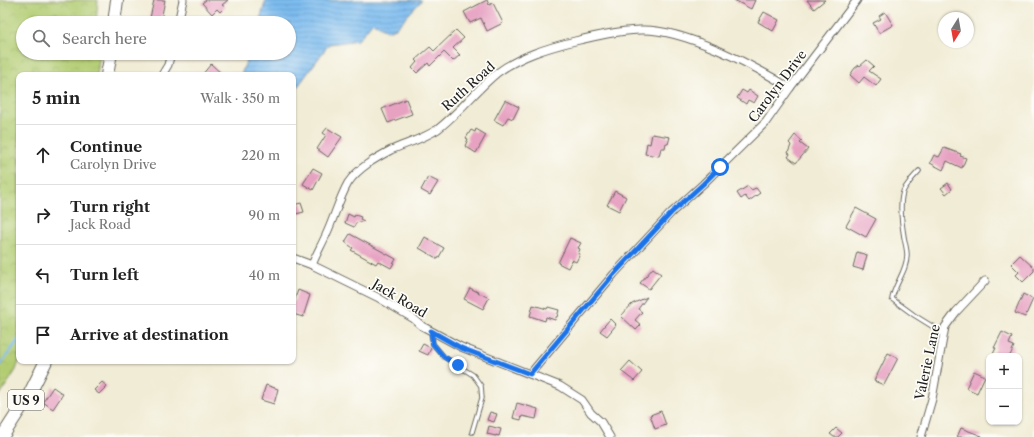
<!DOCTYPE html>
<meta charset="utf-8">
<style>
:root{--surface:#fff;--page:#f6f6f6;--text:#222;--muted:#767676;--line:#e0e0e0}
body{margin:0;font-family:"Libre Caslon Text",serif;background:var(--page);color:var(--text)}
.controls{position:absolute;right:12px;bottom:12px;display:grid;overflow:hidden;border-radius:8px;box-shadow:0 1px 3px #0004}
.controls button{width:36px;height:36px;display:grid;place-items:center;padding:0;border:0;border-bottom:1px solid var(--line);background:var(--surface);color:var(--text);font:20px sans-serif}
.compass{position:absolute;left:938px;top:12px;width:36px;height:36px;border-radius:50%;background:var(--surface);box-shadow:0 1px 3px #0004;rotate:191deg}
.stop{position:absolute;width:12px;height:12px;margin:-9px;border:3px solid #1a73e8;border-radius:50%;background:#fff}
.stop.end{background:#1a73e8;border-color:#fff;box-shadow:0 1px 4px #0008}
.list{margin:0;padding:0;list-style:none}
h2{display:flex;justify-content:space-between;align-items:center;height:52px;margin:0;padding:0 16px;font-size:17px}
h2 small{font-size:13px;font-weight:400;color:var(--muted)}
.list li{display:grid;grid-template-columns:26px 1fr auto;gap:12px;align-items:center;box-sizing:border-box;height:60px;padding:0 16px;border-top:1px solid var(--line)}
.list b{display:block;font-size:15px;white-space:nowrap}
.list p{margin:0;font-size:13px;white-space:nowrap;color:var(--muted)}
.list em{font-size:13px;font-style:normal;color:var(--muted)}
.icon{flex:none;width:22px;height:22px;fill:none;stroke:currentColor;stroke-width:2;stroke-linecap:round;stroke-linejoin:round}
.map{position:relative;flex:none;width:1034px;height:437px;overflow:hidden}
.search{position:absolute;background:var(--surface);box-shadow:0 1px 3px #0004;left:16px;top:16px;width:280px;height:44px;display:flex;align-items:center;gap:10px;box-sizing:border-box;padding:0 14px;border-radius:22px;color:var(--muted);font-size:15px}
.panel{position:absolute;background:var(--surface);box-shadow:0 1px 3px #0004;left:16px;top:72px;width:280px;height:292px;border-radius:8px}
.map>svg:first-child{display:block}
</style>
<div class="map">
<svg width="1034" height="437" viewBox="0 0 1034 437">
<defs>
<pattern id="park-crowns" width="20" height="18" patternUnits="userSpaceOnUse"><rect width="20" height="18" fill="#b2cc72"/><path d="M2 6a3 3 0 1 1 6 0M12 15a3 3 0 1 1 6 0" fill="none" stroke="#98af62"/></pattern>
<pattern id="water-rules" width="6" height="5" patternUnits="userSpaceOnUse"><rect width="6" height="5" fill="#7bbbef"/><path d="M0 2.5h6" fill="none" stroke="#6aa0cc"/></pattern>
</defs>
<rect width="100%" height="100%" fill="#fdfcf7"/>
<filter id="ink" filterUnits="userSpaceOnUse"><feTurbulence type="fractalNoise" baseFrequency=".025" numOctaves="2"/><feDisplacementMap in="SourceGraphic" scale="8" xChannelSelector="R" yChannelSelector="G"/><feConvolveMatrix kernelMatrix="1 2 1 2 8 2 1 2 1" color-interpolation-filters="sRGB"/></filter>
<filter id="wash" filterUnits="userSpaceOnUse"><feTurbulence type="fractalNoise" baseFrequency=".012" numOctaves="4" result="noise"/><feDisplacementMap in="SourceGraphic" scale="16" xChannelSelector="R" yChannelSelector="G"/><feGaussianBlur stdDeviation="0.9" result="paint"/><feColorMatrix in="noise" values="0 0 0 0 0 0 0 0 0 0 0 0 0 0 0 0 0 1.4 0 .05"/><feComposite in="paint" operator="in"/></filter>
<g filter="url(#wash)">
<rect width="100%" height="100%" fill="#f1ecd5"/>
<path fill="url(#park-crowns)" stroke="#677447" d="M 0,0 L 98,0 L 96,23 L 23,23 L 23,53 L 100,53 L 97,75 L 19,75 L 19,361 L 16,370 L 0,395 Z"/>
<path fill="url(#water-rules)" stroke="#4c6c86" d="M 266,0 L 422,0 L 396,28 L 387,31 L 373,22 L 358,40 L 329,44 L 293,93 L 293,75 L 241,75 L 249,53 L 289,53 L 289,23 L 259,23 Z"/>
<g fill="none" stroke-linecap="round" stroke-linejoin="round">
<path stroke="#7bbbef" stroke-width="2.5" d="M 0,365 L 19,339"/>
</g>
<g id="blocks">
<g fill="#e7a2c2">
<path d="M 154,0 L 165,0 L 161,20 L 150,18 Z"/>
<path d="M 206,0 L 228,0 L 222,5 L 225,7 L 220,12 L 217,9 L 212,14 L 202,3 Z"/>
<path d="M 487,0 L 489,5 L 493,3 L 503,23 L 487,31 L 481,18 L 470,23 L 464,12 Z"/>
<path d="M 734,0 L 755,0 L 751,9 Z"/>
<path d="M 807,0 L 825,0 L 814,9 Z"/>
<path d="M 764,12 L 779,20 L 773,31 L 758,22 Z"/>
<path d="M 885,12 L 893,25 L 879,33 L 873,23 L 881,19 L 879,16 Z"/>
<path d="M 456,30 L 464,38 L 453,48 L 460,55 L 453,61 L 444,52 L 430,66 L 428,63 L 417,73 L 412,68 L 417,62 L 415,60 L 430,47 L 434,51 Z"/>
<path d="M 867,60 L 874,66 L 869,71 L 881,79 L 876,86 L 864,77 L 859,83 L 850,75 L 855,68 L 859,65 L 860,66 Z"/>
<path d="M 211,64 L 223,75 L 202,75 Z"/>
<path d="M 742,90 L 747,93 L 749,90 L 758,96 L 754,103 L 748,100 L 746,104 L 737,98 Z"/>
<path d="M 406,99 L 412,114 L 388,123 L 382,109 Z"/>
<path d="M 505,100 L 519,107 L 513,119 L 508,117 L 503,125 L 494,120 Z"/>
<path d="M 327,128 L 342,137 L 328,157 L 317,149 L 326,135 L 323,133 Z"/>
<path d="M 476,129 L 486,135 L 476,153 L 465,146 L 468,139 L 466,138 L 471,130 L 475,132 Z"/>
<path d="M 652,134 L 670,137 L 668,144 L 666,143 L 665,148 L 661,148 L 659,156 L 645,154 L 647,143 L 650,144 Z"/>
<path d="M 795,135 L 802,141 L 800,143 L 808,149 L 796,163 L 788,157 L 790,154 L 788,153 L 791,145 L 789,143 Z"/>
<path d="M 944,148 L 961,154 L 960,156 L 966,158 L 962,168 L 947,161 L 943,170 L 930,163 L 934,155 L 939,157 Z"/>
<path d="M 313,168 L 322,173 L 313,190 L 303,184 Z"/>
<path d="M 428,177 L 438,182 L 430,195 L 421,190 Z"/>
<path d="M 948,183 L 952,189 L 946,194 L 941,188 Z"/>
<path d="M 748,186 L 751,190 L 756,188 L 760,193 L 749,201 L 745,196 L 741,199 L 737,193 Z"/>
<path d="M 615,191 L 626,197 L 619,211 L 607,205 Z"/>
<path d="M 301,203 L 304,212 L 296,214 L 295,211 L 293,212 L 293,205 Z"/>
<path d="M 856,208 L 876,219 L 866,237 L 846,226 Z"/>
<path d="M 348,214 L 354,217 L 355,215 L 361,217 L 360,219 L 364,221 L 356,223 L 354,227 L 345,223 Z"/>
<path d="M 350,234 L 396,259 L 391,268 L 378,261 L 376,264 L 351,250 L 353,248 L 345,242 Z"/>
<path d="M 425,237 L 444,248 L 438,259 L 419,248 Z"/>
<path d="M 570,238 L 581,243 L 578,248 L 580,249 L 578,254 L 580,254 L 576,262 L 572,260 L 568,268 L 558,263 Z"/>
<path d="M 857,252 L 867,255 L 863,270 L 853,267 Z"/>
<path d="M 1020,255 L 1034,268 L 1034,271 L 1023,282 L 1016,275 L 1019,272 L 1011,264 Z"/>
<path d="M 653,268 L 661,274 L 649,289 L 640,283 Z"/>
<path d="M 470,288 L 489,298 L 483,309 L 464,299 Z"/>
<path d="M 298,290 L 310,295 L 303,317 L 293,314 L 293,304 Z"/>
<path d="M 1023,294 L 1033,299 L 1025,317 L 1015,313 Z"/>
<path d="M 647,297 L 638,309 L 642,312 L 635,320 L 641,325 L 636,330 L 621,316 L 632,304 Z"/>
<path d="M 533,305 L 547,309 L 548,307 L 559,310 L 557,317 L 556,317 L 555,320 L 546,317 L 545,321 L 530,316 Z"/>
<path d="M 610,319 L 616,325 L 607,336 L 600,331 Z"/>
<path d="M 1002,332 L 1012,337 L 1009,344 L 1014,346 L 1010,356 L 992,356 L 996,348 L 994,348 Z"/>
<path d="M 423,344 L 431,348 L 428,355 L 419,351 Z"/>
<path d="M 888,353 L 898,358 L 884,385 L 874,381 Z"/>
<path d="M 630,361 L 642,372 L 634,381 L 621,371 Z"/>
<path d="M 974,371 L 985,376 L 977,393 L 966,388 Z"/>
<path d="M 102,382 L 107,386 L 99,394 L 94,390 Z"/>
<path d="M 266,385 L 278,389 L 274,404 L 261,400 Z"/>
<path d="M 53,387 L 63,394 L 53,409 L 43,402 Z"/>
<path d="M 517,403 L 538,409 L 536,419 L 522,416 L 521,420 L 513,418 Z"/>
<path d="M 661,411 L 666,425 L 655,429 L 650,415 Z"/>
<path d="M 490,412 L 497,414 L 494,422 L 487,420 Z"/>
<path d="M 489,426 L 501,429 L 499,436 L 496,435 L 496,436 L 487,434 Z"/>
<path d="M 836,428 L 842,433 L 838,437 L 834,437 L 830,434 Z"/>
<path d="M 961,428 L 982,436 L 982,437 L 957,437 Z"/>
</g>
</g>
</g>
<g filter="url(#ink)">
<use href="#blocks" fill-opacity="0" stroke="#67655d" stroke-width="1"/>
<g fill="none" stroke-linecap="round" stroke-linejoin="round">
<g stroke="#67655d" stroke-width="5.5">
<g id="service">
<path d="M 919,171 C 914,176 909,182 905,188 C 898,198 902,225 904,237 C 905,243 907,249 907,255 C 907,271 895,283 892,299 L 914,315 L 943,333"/>
<path d="M 431,332 L 433,344 L 444,357 L 473,375 L 481,386 L 482,398 L 472,432"/>
</g>
</g>
<g stroke="#67655d" stroke-width="9">
<g id="minor">
<path d="M 178,23 L 183,0"/>
<path d="M 162,75 L 168,65 L 171,53"/>
<path d="M 293,258 L 312,265 L 377,297 L 414,319 L 422,326 L 461,347 L 560,386 L 582,400 L 591,413 L 601,422 L 610,437"/>
<path d="M 312,265 C 316,255 321,246 326,235 C 334,218 339,199 348,183 C 358,168 376,158 391,150 C 407,143 423,139 438,129 C 459,113 476,90 497,73 C 520,56 547,48 575,41 C 596,36 617,31 640,30 C 683,28 753,65 790,88"/>
<path d="M 530,374 L 614,274 L 671,213 L 703,184 L 766,122 L 790,88 L 857,0"/>
<path d="M 921,437 L 932,399 L 945,327 L 956,312 L 985,281"/>
</g>
</g>
<g stroke="#67655d" stroke-width="14">
<g id="trunk">
<path d="M 114,23 L 117,0"/>
<path d="M 107,75 L 111,53"/>
<path d="M 2,437 L 29,395 L 46,361"/>
</g>
</g>
<use href="#service" stroke="#fff" stroke-width="3.5"/>
<use href="#minor" stroke="#fff" stroke-width="7"/>
<use href="#trunk" stroke="#fff" stroke-width="12"/>
</g>
</g>
<g fill="none" stroke-linecap="round" stroke-linejoin="round" filter="url(#ink)">
<path stroke="#1a73e8" stroke-width="5" d="M 458,365 L 444,357 L 433,344 L 431,331 L 461,348 L 530,374 L 614,274 L 671,213 L 703,184 L 720,167"/>
</g>
<g text-anchor="middle" dominant-baseline="central" stroke-width="3.5" stroke-linejoin="round" paint-order="stroke">
<rect fill="#fdfcf7" stroke="#605f5e" stroke-width="1" x="8" y="390" width="36" height="20" rx="3"/>
<g font-size="12" font-weight="bold" fill="#1c1c1c">
<text x="26" y="400">US 9</text>
</g>
<g font-size="13" fill="#1c1c1c" stroke="#fdfcf7">
<text transform="translate(468 86) rotate(-42)">Ruth Road</text>
<text transform="translate(777 86) rotate(-53)">Carolyn Drive</text>
<text transform="translate(400 298) rotate(31)">Jack Road</text>
<text transform="translate(927 362) rotate(-78)">Valerie Lane</text>
</g>
</g>
</svg>
<div class="controls">
<button>+</button>
<button>−</button>
</div>
<svg class="compass" viewBox="-18 -18 36 36"><path d="M0-13l5 13h-10z" fill="#e53935"/><path d="M0 13l5-13h-10z" fill="#767676"/></svg>
<div class="stop" style="left:720px;top:167px"></div>
<div class="stop end" style="left:458px;top:365px"></div>
<div class="search"><svg class="icon" aria-label="search" viewBox="0 0 24 24"><circle cx="10" cy="10" r="6"/><path d="M15 15l6 6"/></svg>Search here</div>
<section class="panel">
<h2>5 min<small>Walk · 350 m</small></h2>
<ul class="list">
<li><svg class="icon" aria-label="ahead" viewBox="0 0 24 24"><path d="M12 20V5M6 11l6-6 6 6"/></svg><div><b>Continue</b><p>Carolyn Drive</p></div><em>220 m</em></li>
<li><svg class="icon" aria-label="right" viewBox="0 0 24 24"><path d="M7 20v-9h11M14 6l5 5-5 5"/></svg><div><b>Turn right</b><p>Jack Road</p></div><em>90 m</em></li>
<li><svg class="icon" aria-label="left" viewBox="0 0 24 24"><path d="M17 20v-9H6M10 6l-5 5 5 5"/></svg><div><b>Turn left</b></div><em>40 m</em></li>
<li><svg class="icon" aria-label="arrive" viewBox="0 0 24 24"><path d="M6 21V4h12l-3 4 3 4H6"/></svg><div><b>Arrive at destination</b></div></li>
</ul>
</section>
</div>
